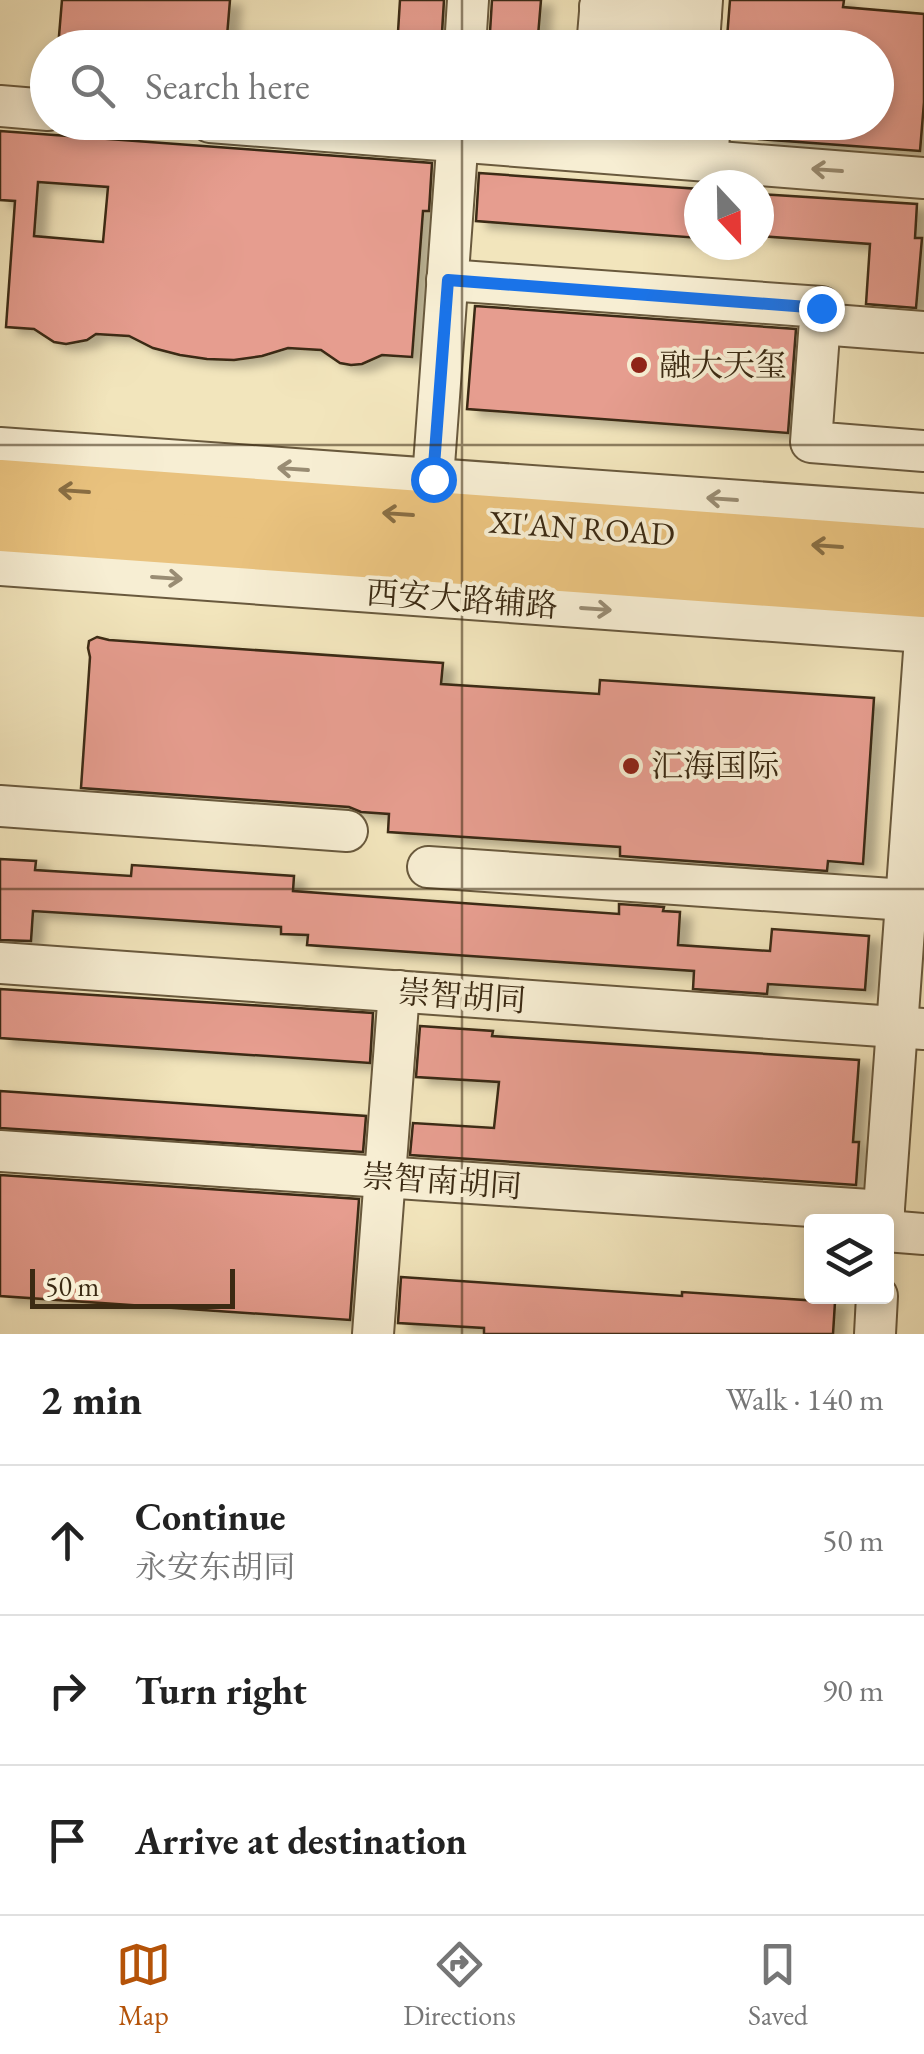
<!DOCTYPE html>
<meta charset="utf-8">
<style>
:root{--surface:#fff;--page:#f2f2f2;--text:#222;--muted:#767676;--line:#e0e0e0;--accent:#b45309}
body{margin:0;font-family:"EB Garamond","Noto Serif SC",serif;background:var(--page);color:var(--text)}
.controls{position:absolute;right:30px;bottom:30px;display:grid;overflow:hidden;border-radius:10px;box-shadow:0 5px 15px #0003}
.controls button{width:90px;height:90px;display:grid;place-items:center;padding:0;border:0;border-bottom:2px solid var(--line);background:var(--surface);color:var(--text);font:50px sans-serif}
.compass{position:absolute;left:684px;top:170px;width:90px;height:90px;border-radius:50%;background:var(--surface);box-shadow:0 5px 15px #0003;rotate:158deg}
.scale{position:absolute;left:30px;bottom:25px;width:205px;box-sizing:border-box;padding-left:10px;border:5px solid #3b2a13;border-top:0;font-size:28px;line-height:35px;white-space:nowrap;color:#3b2a13;-webkit-text-stroke:8px #f7eed3;paint-order:stroke}
.stop{position:absolute;width:30px;height:30px;margin:-22px;border:8px solid #1a73e8;border-radius:50%;background:#fff}
.stop.end{background:#1a73e8;border-color:#fff;box-shadow:0 2px 10px #0008}
.list{margin:0;padding:0;list-style:none}
h2{display:flex;justify-content:space-between;align-items:center;height:130px;margin:0;padding:0 40px;font-size:42px}
h2 small{font-size:32px;font-weight:400;color:var(--muted)}
.list li{display:grid;grid-template-columns:65px 1fr auto;gap:30px;align-items:center;box-sizing:border-box;height:150px;padding:0 40px;border-top:2px solid var(--line)}
.list b{display:block;font-size:38px;white-space:nowrap}
.list p{margin:0;font-size:32px;white-space:nowrap;color:var(--muted)}
.list em{font-size:32px;font-style:normal;color:var(--muted)}
.icon{flex:none;width:55px;height:55px;fill:none;stroke:currentColor;stroke-width:2;stroke-linecap:round;stroke-linejoin:round}
.map{position:relative;flex:none;width:924px;height:1334px;overflow:hidden}
.search{position:absolute;background:var(--surface);box-shadow:0 5px 15px #0003;left:30px;right:30px;top:30px;height:110px;display:flex;align-items:center;gap:25px;box-sizing:border-box;padding:0 35px;border-radius:55px;color:var(--muted);font-size:38px}
.sheet{height:580px;background:var(--surface)}
nav{display:flex;justify-content:space-around;align-items:center;box-sizing:border-box;height:140px;border-top:2px solid var(--line);background:var(--surface);font-size:28px;color:var(--muted)}
nav a{display:grid;justify-items:center;gap:5px}
nav .on{color:var(--accent)}
.map>svg:first-child{display:block}
</style>
<div class="map">
<svg width="924" height="1334" viewBox="0 0 924 1334">
<defs>
<filter id="shadow"><feDropShadow dx="11" dy="6" stdDeviation="5" flood-color="#0004"/></filter>
</defs>
<rect width="100%" height="100%" fill="#f2e5bc"/>
<filter id="stains"><feTurbulence type="fractalNoise" baseFrequency=".002" numOctaves="4"/><feColorMatrix values="0 0 0 0 .2 0 0 0 0 .09 0 0 0 0 .02 0 0 0 .5 -.17"/></filter>
<radialGradient id="worn" r=".72"><stop offset=".6" stop-color="#630" stop-opacity="0"/><stop offset="1" stop-color="#630" stop-opacity=".3"/></radialGradient>
<g fill="#e69d8f" stroke="#3b2a13" stroke-width="2.5" fill-rule="evenodd" filter="url(#shadow)">
<path d="M 62,0 L 230,0 L 226,48 L 58,48 Z"/>
<path d="M 400,0 L 444,0 L 441,48 L 397,48 Z"/>
<path d="M 492,0 L 541,0 L 537,48 L 489,48 Z"/>
<path d="M 730,0 L 844,0 L 843,7 L 924,14 L 924,102 L 920,151 L 759,139 L 760,122 L 876,122 L 879,59 L 876,59 L 876,48 L 845,48 L 727,38 Z"/>
<path d="M 0,131 L 432,163 L 429,211 L 423,211 L 412,357 L 382,355 L 362,364 L 351,365 L 340,363 L 321,350 L 288,348 L 262,356 L 234,360 L 207,359 L 180,355 L 153,348 L 129,336 L 96,334 L 87,340 L 66,344 L 54,342 L 34,329 L 6,327 L 15,201 L 0,200 ZM 38,182 L 108,187 L 103,242 L 34,236 Z"/>
<path d="M 479,173 L 699,189 L 699,238 L 476,221 Z"/>
<path d="M 759,194 L 917,204 L 915,238 L 922,238 L 916,308 L 866,304 L 870,244 L 759,236 Z"/>
<path d="M 475,306 L 796,329 L 788,433 L 467,409 Z"/>
<path d="M 97,637 L 109,640 L 443,663 L 441,684 L 599,694 L 600,680 L 874,698 L 863,864 L 828,861 L 827,871 L 620,856 L 620,847 L 388,832 L 389,814 L 361,812 L 349,807 L 81,788 L 90,657 L 88,648 L 89,641 Z"/>
<path d="M 0,859 L 36,861 L 35,870 L 131,876 L 132,865 L 294,876 L 293,891 L 619,914 L 619,904 L 664,907 L 663,911 L 680,912 L 678,945 L 770,951 L 772,929 L 869,936 L 865,990 L 768,984 L 767,994 L 693,989 L 694,971 L 307,945 L 308,935 L 281,934 L 281,927 L 114,916 L 33,911 L 31,941 L 0,940 Z"/>
<path d="M 0,989 L 373,1013 L 370,1063 L 0,1038 Z"/>
<path d="M 420,1026 L 493,1031 L 492,1036 L 859,1060 L 853,1142 L 859,1142 L 856,1185 L 410,1155 L 413,1123 L 494,1128 L 499,1082 L 416,1077 Z"/>
<path d="M 0,1091 L 366,1116 L 363,1152 L 0,1128 Z"/>
<path d="M 0,1175 L 359,1199 L 350,1320 L 0,1296 Z"/>
<path d="M 401,1277 L 682,1296 L 682,1292 L 835,1302 L 833,1334 L 484,1334 L 484,1328 L 398,1323 Z"/>
</g>
<g fill="none" stroke-linecap="round" stroke-linejoin="round">
<g stroke="#69593d" stroke-width="44">
<g id="minor">
<path d="M 601,0 L 598,36 L 699,43 L 702,0"/>
<path d="M 600,7 L 701,14"/>
<path d="M 465,48 L 468,0"/>
<path d="M 0,106 L 48,110"/>
<path d="M 210,122 L 924,178"/>
<path d="M 707,161 L 710,122"/>
<path d="M 447,280 L 821,307 L 811,442 L 924,451"/>
<path d="M 820,324 L 924,332"/>
<path d="M 0,448 L 924,514"/>
<path d="M 433,479 L 459,122"/>
<path d="M 0,565 L 924,632"/>
<path d="M 0,806 L 347,831"/>
<path d="M 428,867 L 906,900"/>
<path d="M 0,963 L 924,1029"/>
<path d="M 0,1151 L 884,1211"/>
<path d="M 883,1222 L 924,652"/>
<path d="M 886,1231 L 924,1234"/>
<path d="M 373,1334 L 399,991"/>
<path d="M 875,1334 L 877,1296"/>
</g>
</g>
<g stroke="#3b2a13" stroke-width="54">
<g id="major">
<path d="M 0,485 L 924,553"/>
<path d="M 0,526 L 924,592"/>
</g>
</g>
<use href="#minor" stroke="#f7eed3" stroke-width="40"/>
<use href="#major" stroke="#e9c27e" stroke-width="50"/>
</g>
<defs><path id="oneway-shaft" d="M-6 0H5M1.5-3L5.5 0L1.5 3" fill="none" stroke-width="1.6" stroke-linecap="round" stroke-linejoin="round" transform="scale(2.5)"/></defs>
<g stroke="#998c73">
<use href="#oneway-shaft" transform="translate(827 170) rotate(-176)"/>
<use href="#oneway-shaft" transform="translate(293 469) rotate(-176)"/>
<use href="#oneway-shaft" transform="translate(722 499) rotate(-176)"/>
<use href="#oneway-shaft" transform="translate(167 578) rotate(4)"/>
<use href="#oneway-shaft" transform="translate(596 609) rotate(4)"/>
</g>
<g stroke="#896e43">
<use href="#oneway-shaft" transform="translate(74 491) rotate(-176)"/>
<use href="#oneway-shaft" transform="translate(398 514) rotate(-176)"/>
<use href="#oneway-shaft" transform="translate(827 546) rotate(-176)"/>
</g>
<g fill="none" stroke-linecap="round" stroke-linejoin="round">
<path stroke="#1a73e8" stroke-width="12" d="M 433,479 L 448,280 L 821,308"/>
</g>
<path fill="none" stroke="#3b2a13" stroke-width="2.5" stroke-opacity="0.55" d="M 462,0 L 462,48M 462,122 L 462,1334M 0,445 L 924,445M 0,889 L 924,889"/>
<g fill="#8f2418" stroke="#f7eed3" stroke-width="4">
<circle cx="639" cy="365" r="10"/>
<circle cx="631" cy="766" r="10"/>
</g>
<g text-anchor="middle" dominant-baseline="central" stroke-width="8" stroke-linejoin="round" paint-order="stroke">
<g font-size="32" fill="#3b2a13" stroke="#f7eed3" text-anchor="start">
<text x="659" y="365">融大天玺</text>
<text x="651" y="766">汇海国际</text>
</g>
<g font-size="32" fill="#3b2a13" stroke="#f7eed3">
<text transform="translate(582 528) rotate(4)">XI'AN ROAD</text>
<text transform="translate(462 599) rotate(4)">西安大路辅路</text>
<text transform="translate(462 996) rotate(4)">崇智胡同</text>
<text transform="translate(442 1181) rotate(4)">崇智南胡同</text>
</g>
</g>
<rect width="100%" height="100%" filter="url(#stains)"/>
<rect width="100%" height="100%" fill="url(#worn)"/>
</svg>
<div class="controls">
<button><svg class="icon" aria-label="layers" viewBox="0 0 24 24"><path d="M12 4l9 5-9 5-9-5zM3 14l9 5 9-5"/></svg></button>
</div>
<svg class="compass" viewBox="-18 -18 36 36"><path d="M0-13l5 13h-10z" fill="#e53935"/><path d="M0 13l5-13h-10z" fill="#767676"/></svg>
<div class="scale">50 m</div>
<div class="stop" style="left:433px;top:479px"></div>
<div class="stop end" style="left:821px;top:308px"></div>
<div class="search"><svg class="icon" aria-label="search" viewBox="0 0 24 24"><circle cx="10" cy="10" r="6"/><path d="M15 15l6 6"/></svg>Search here</div>
</div>
<section class="sheet">
<h2>2 min<small>Walk · 140 m</small></h2>
<ul class="list">
<li><svg class="icon" aria-label="ahead" viewBox="0 0 24 24"><path d="M12 20V5M6 11l6-6 6 6"/></svg><div><b>Continue</b><p>永安东胡同</p></div><em>50 m</em></li>
<li><svg class="icon" aria-label="right" viewBox="0 0 24 24"><path d="M7 20v-9h11M14 6l5 5-5 5"/></svg><div><b>Turn right</b></div><em>90 m</em></li>
<li><svg class="icon" aria-label="arrive" viewBox="0 0 24 24"><path d="M6 21V4h12l-3 4 3 4H6"/></svg><div><b>Arrive at destination</b></div></li>
</ul>
</section>
<nav>
<a class="on"><svg class="icon" aria-label="map" viewBox="0 0 24 24"><path d="M3 6l6-2 6 2 6-2v14l-6 2-6-2-6 2zM9 4v14M15 6v14"/></svg>Map</a>
<a><svg class="icon" aria-label="directions" viewBox="0 0 24 24"><path d="M12 3l9 9-9 9-9-9zM9 14v-3h6M13 9l2 2-2 2"/></svg>Directions</a>
<a><svg class="icon" aria-label="saved" viewBox="0 0 24 24"><path d="M7 4h10v16l-5-4-5 4z"/></svg>Saved</a>
</nav>
